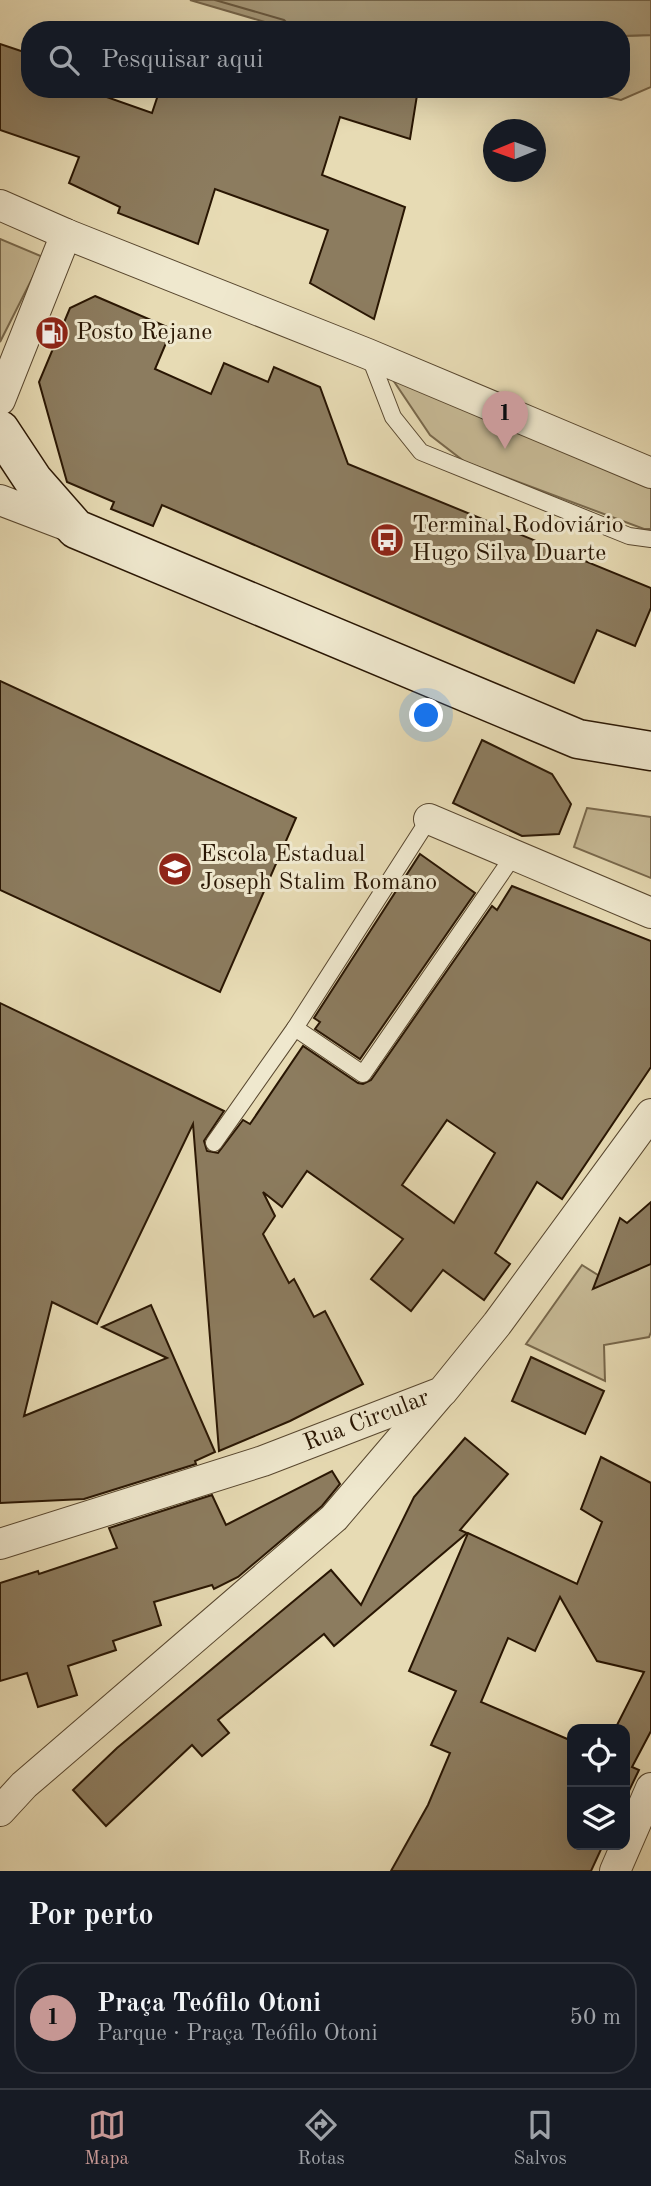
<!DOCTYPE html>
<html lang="pt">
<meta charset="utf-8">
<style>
:root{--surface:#171b24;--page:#20242c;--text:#f1f3f6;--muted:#9ea1a6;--line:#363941;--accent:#c59692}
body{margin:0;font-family:"Old Standard TT",serif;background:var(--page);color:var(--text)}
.controls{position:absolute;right:21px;bottom:21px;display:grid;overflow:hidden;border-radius:14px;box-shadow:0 7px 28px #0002}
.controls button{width:63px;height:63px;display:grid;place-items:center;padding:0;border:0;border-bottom:2px solid var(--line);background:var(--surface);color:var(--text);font:35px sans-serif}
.compass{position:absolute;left:483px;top:119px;width:63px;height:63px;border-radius:50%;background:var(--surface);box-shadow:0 7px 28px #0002;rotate:269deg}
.you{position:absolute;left:427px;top:716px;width:24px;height:24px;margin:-18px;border:5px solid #fff;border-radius:50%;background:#1a73e8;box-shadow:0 0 0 10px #1a73e833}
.badge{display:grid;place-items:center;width:46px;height:46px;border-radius:50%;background:var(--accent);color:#111;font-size:23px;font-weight:700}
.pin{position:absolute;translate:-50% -58px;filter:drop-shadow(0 2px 4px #0008)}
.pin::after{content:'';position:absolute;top:37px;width:24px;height:21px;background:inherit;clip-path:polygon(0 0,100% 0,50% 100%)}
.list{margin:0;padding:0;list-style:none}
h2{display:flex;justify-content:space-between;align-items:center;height:91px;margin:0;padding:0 28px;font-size:30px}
h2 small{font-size:23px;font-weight:400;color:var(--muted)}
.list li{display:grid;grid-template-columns:46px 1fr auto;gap:21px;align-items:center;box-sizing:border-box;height:112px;margin:0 14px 14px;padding:0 14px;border:2px solid var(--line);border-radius:28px}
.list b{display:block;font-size:26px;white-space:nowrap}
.list p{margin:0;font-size:23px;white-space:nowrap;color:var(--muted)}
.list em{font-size:23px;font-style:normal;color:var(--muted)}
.icon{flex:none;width:38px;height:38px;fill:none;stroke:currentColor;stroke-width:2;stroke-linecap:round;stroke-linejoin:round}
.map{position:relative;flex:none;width:651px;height:1871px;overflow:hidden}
.search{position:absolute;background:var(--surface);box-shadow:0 7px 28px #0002;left:21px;right:21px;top:21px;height:77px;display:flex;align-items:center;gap:18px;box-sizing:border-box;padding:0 24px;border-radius:28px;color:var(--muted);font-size:26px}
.sheet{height:217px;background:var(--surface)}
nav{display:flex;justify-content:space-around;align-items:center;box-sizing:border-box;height:98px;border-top:2px solid var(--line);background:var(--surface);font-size:19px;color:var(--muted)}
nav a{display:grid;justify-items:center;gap:4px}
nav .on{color:var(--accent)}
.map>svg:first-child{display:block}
</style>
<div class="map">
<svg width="651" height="1871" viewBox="0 0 651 1871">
<rect width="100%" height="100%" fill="#e7dbb4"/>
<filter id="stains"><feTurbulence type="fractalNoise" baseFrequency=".00286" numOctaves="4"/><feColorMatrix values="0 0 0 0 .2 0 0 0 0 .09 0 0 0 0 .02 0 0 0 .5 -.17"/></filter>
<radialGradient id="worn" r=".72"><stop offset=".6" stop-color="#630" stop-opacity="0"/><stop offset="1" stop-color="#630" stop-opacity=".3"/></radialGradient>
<g fill="#c7ba96" stroke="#78684c" stroke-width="2">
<path d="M 651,35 L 651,87 L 621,100 L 567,89 L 621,89 L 621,36 Z"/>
<path d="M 0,239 L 43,257 L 0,342 Z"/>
<path d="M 391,377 L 651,486 L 651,529 L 644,529 L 465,462 L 430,435 Z"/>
<path d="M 587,808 L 651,817 L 651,878 L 574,847 Z"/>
<path d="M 651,1256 L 651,1332 L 649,1337 L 604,1345 L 605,1381 L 526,1344 L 582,1265 L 609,1282 L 638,1270 Z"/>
</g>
<path fill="#a69878" stroke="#746449" stroke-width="2" d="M 190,0 L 651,0 L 651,35 L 621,36 L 621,30 L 292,30 Z"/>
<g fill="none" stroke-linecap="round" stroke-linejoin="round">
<path stroke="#68573e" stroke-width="2" d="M 215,0 L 284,20 L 288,24 L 289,30"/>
</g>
<g fill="#8c7c5f" stroke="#291603" stroke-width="2" fill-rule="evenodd">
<path d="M 0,44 L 30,54 L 30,89 L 84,89 L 152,113 L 160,89 L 418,89 L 410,139 L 340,117 L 322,175 L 405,207 L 374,319 L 310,283 L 328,230 L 215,189 L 198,244 L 118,213 L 120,207 L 69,183 L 79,157 L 0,130 Z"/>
<path d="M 95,296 L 172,329 L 155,369 L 211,394 L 224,363 L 268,382 L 274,367 L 320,387 L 348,464 L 651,588 L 651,608 L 635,646 L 597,630 L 574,683 L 162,505 L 153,526 L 111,509 L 114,502 L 67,482 L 39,382 L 70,308 Z"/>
<path d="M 0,681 L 296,818 L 220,992 L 0,890 Z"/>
<path d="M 482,740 L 552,774 L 571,804 L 559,834 L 522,836 L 453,803 Z"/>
<path d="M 420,854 L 475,893 L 360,1059 L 315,1029 L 320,1022 L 314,1018 Z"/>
<path d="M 512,886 L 651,941 L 651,1067 L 562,1199 L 537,1182 L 495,1253 L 510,1264 L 484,1300 L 443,1270 L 411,1311 L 371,1279 L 403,1239 L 307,1171 L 282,1207 L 263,1192 L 275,1216 L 263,1234 L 289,1283 L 294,1279 L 314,1317 L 325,1311 L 363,1384 L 290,1421 L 219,1451 L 193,1124 L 97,1324 L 52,1302 L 24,1416 L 167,1358 L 102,1327 L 151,1305 L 215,1452 L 195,1461 L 196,1464 L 84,1499 L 0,1503 L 0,1003 L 224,1111 L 204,1141 L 207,1151 L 218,1153 L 243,1120 L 250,1124 L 303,1046 L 358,1083 L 363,1084 L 371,1080 L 492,906 L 497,910 ZM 447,1120 L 495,1153 L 454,1223 L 402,1185 Z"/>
<path d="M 651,1202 L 651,1264 L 593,1289 L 620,1218 L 627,1223 Z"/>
<path d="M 531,1357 L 604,1391 L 585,1434 L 512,1401 Z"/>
<path d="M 465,1438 L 508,1474 L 460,1530 L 467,1533 L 334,1646 L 324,1634 L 218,1720 L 229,1733 L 202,1756 L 192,1745 L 106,1826 L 73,1790 L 117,1748 L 331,1570 L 361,1605 L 414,1497 Z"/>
<path d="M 601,1457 L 651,1483 L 651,1731 L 632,1767 L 639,1770 L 625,1799 L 625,1729 L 615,1729 L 644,1672 L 597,1661 L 560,1597 L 535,1651 L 508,1638 L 481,1702 L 572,1741 L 572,1845 L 603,1845 L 591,1871 L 391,1871 L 428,1805 L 450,1753 L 431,1745 L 456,1691 L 409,1671 L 468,1533 L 577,1584 L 602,1522 L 581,1509 Z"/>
<path d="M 332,1471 L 340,1484 L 322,1506 L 238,1577 L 214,1589 L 212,1585 L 154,1602 L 161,1625 L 113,1641 L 116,1650 L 68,1666 L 77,1695 L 38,1707 L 27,1673 L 0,1681 L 0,1583 L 38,1571 L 39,1574 L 117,1548 L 109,1528 L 212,1495 L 226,1525 Z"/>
</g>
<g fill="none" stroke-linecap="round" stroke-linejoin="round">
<g stroke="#58472f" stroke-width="18">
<g id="service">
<path d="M 369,355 L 393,417 L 421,452 L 629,536 L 651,539"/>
<path d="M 295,1028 L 363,1074 L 514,855"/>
<path d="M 214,1143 L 295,1028 L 429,819"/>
</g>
</g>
<g stroke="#58472f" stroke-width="32">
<g id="minor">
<path d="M 0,205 L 66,234 L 368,354 L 651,473"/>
<path d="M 0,400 L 66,234"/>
<path d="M 0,500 L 76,529"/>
<path d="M 429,819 L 651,913"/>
<path id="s1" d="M 0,1544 L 263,1461 L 442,1392 L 497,1324 L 651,1114"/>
<path d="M 0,1811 L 24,1785 L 334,1518 L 438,1396"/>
<path d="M 615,1871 L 651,1788"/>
</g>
</g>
<g stroke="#291603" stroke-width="41">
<path id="secondary" d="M 0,430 L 33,480 L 76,529 L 578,739 L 651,751"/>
</g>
<use href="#service" stroke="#efe8ce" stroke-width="16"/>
<use href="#minor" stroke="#efe8ce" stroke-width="30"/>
<use href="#secondary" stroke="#efe8ce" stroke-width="38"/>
</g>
<defs>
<g id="fuel-disc" transform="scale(1.75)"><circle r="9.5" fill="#8f2418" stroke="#efe8ce"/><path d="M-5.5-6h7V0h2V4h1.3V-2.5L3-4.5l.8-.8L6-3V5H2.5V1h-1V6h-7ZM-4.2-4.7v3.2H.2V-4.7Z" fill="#fff"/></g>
<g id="bus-disc" transform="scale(1.75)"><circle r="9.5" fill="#8f2418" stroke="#efe8ce"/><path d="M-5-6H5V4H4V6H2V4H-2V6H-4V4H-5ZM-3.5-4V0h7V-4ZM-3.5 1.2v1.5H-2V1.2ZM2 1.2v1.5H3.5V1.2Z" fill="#fff"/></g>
<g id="school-disc" transform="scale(1.75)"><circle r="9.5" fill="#8f2418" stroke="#efe8ce"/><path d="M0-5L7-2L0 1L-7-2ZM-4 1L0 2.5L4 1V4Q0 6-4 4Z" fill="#fff"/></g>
</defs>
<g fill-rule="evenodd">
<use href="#fuel-disc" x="52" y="333"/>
<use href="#bus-disc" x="387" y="540"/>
<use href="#school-disc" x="175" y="869"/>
</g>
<g text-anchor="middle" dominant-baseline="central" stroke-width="6" stroke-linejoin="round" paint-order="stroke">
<g font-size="24" fill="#291603" stroke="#efe8ce" text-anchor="start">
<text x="76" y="333">Posto Rejane</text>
<text x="412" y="526">Terminal Rodoviário<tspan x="412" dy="28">Hugo Silva Duarte</tspan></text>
<text x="200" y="855">Escola Estadual<tspan x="200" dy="28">Joseph Stalim Romano</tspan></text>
</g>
<g font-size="24" fill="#291603" stroke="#efe8ce">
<text stroke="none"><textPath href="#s1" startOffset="387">Rua Circular</textPath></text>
</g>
</g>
<rect width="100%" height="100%" filter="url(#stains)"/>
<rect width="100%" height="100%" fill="url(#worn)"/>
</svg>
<div class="controls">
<button><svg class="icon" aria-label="locate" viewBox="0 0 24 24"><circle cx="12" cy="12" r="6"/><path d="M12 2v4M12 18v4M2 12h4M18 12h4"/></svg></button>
<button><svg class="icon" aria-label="layers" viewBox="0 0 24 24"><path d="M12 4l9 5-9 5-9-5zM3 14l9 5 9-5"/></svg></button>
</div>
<svg class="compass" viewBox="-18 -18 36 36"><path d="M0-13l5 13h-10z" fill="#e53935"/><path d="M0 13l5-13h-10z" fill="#9ea1a6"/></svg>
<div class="you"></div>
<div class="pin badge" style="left:505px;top:449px">1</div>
<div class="search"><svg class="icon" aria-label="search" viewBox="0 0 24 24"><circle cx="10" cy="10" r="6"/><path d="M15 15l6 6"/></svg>Pesquisar aqui</div>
</div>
<section class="sheet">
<h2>Por perto<small></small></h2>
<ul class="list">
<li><span class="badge">1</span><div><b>Praça Teófilo Otoni</b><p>Parque · Praça Teófilo Otoni</p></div><em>50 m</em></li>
</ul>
</section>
<nav>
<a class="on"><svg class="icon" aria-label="map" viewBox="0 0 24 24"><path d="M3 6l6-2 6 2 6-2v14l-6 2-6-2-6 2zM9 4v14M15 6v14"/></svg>Mapa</a>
<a><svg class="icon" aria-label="directions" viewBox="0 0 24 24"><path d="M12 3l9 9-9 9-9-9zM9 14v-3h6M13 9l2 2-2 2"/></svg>Rotas</a>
<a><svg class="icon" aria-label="saved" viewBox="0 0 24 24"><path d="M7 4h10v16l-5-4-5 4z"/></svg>Salvos</a>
</nav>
